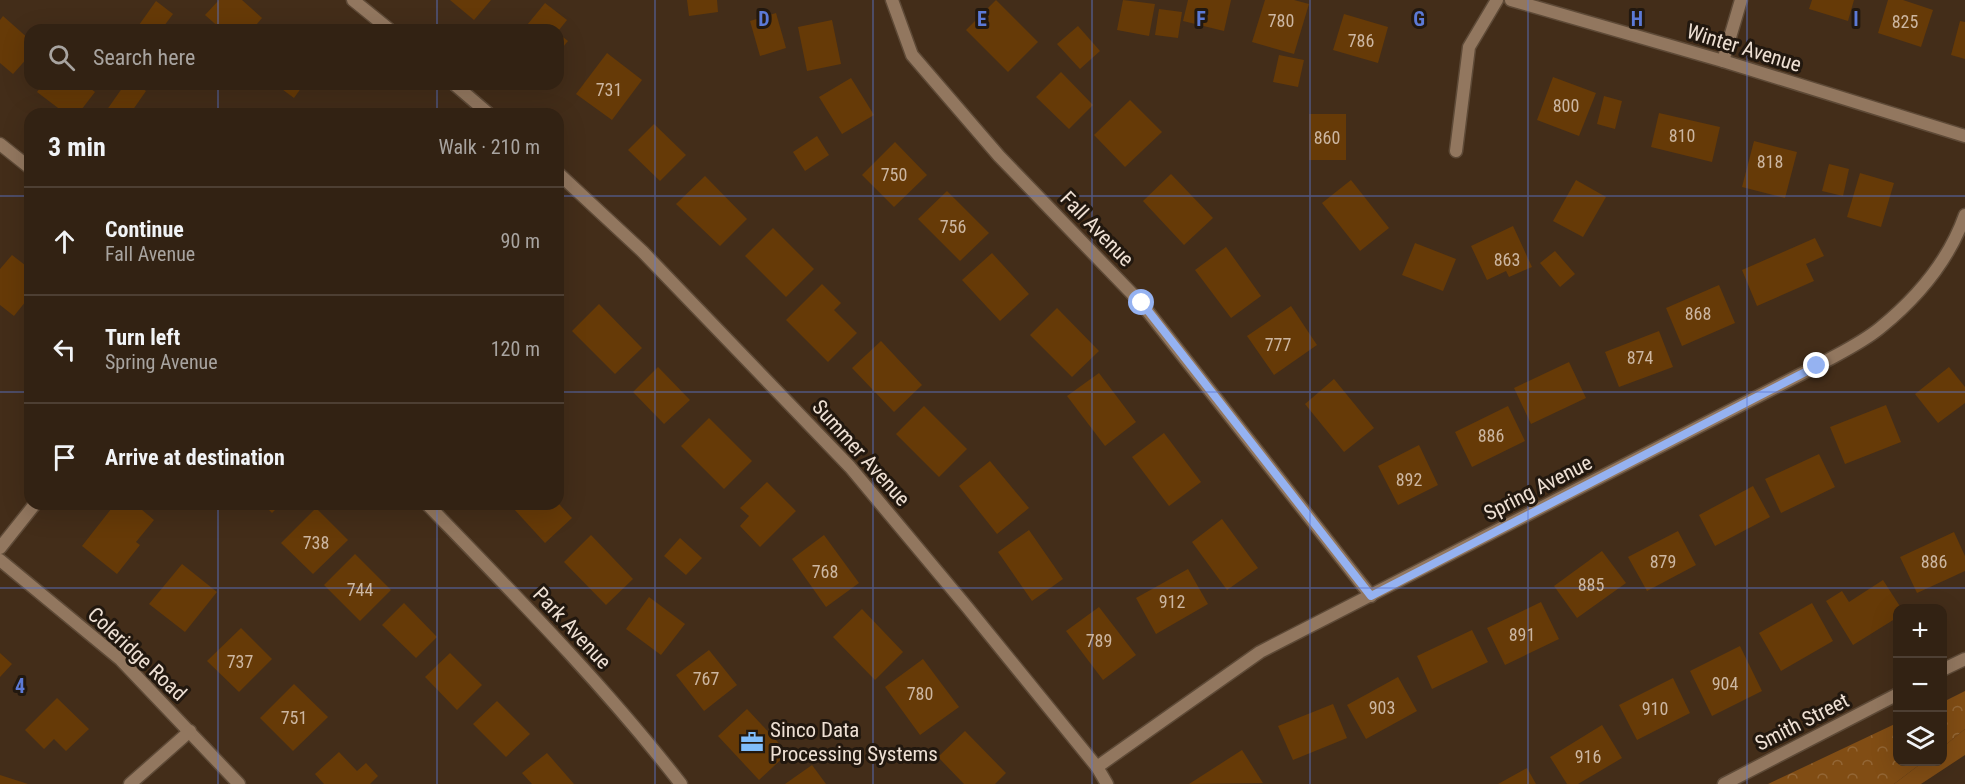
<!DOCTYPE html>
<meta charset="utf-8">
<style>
:root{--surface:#322213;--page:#3a2a1c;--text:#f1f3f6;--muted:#a8a4a0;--line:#4d3f33}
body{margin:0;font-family:"Roboto Condensed",sans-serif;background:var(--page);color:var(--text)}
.controls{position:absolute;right:18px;bottom:18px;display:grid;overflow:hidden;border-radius:12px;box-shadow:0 6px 24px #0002}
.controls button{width:54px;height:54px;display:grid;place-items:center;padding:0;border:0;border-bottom:2px solid var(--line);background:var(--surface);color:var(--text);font:30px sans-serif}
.stop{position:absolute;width:18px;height:18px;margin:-14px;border:4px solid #95b2f1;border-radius:50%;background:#fff}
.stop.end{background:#95b2f1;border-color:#fff;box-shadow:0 2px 6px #0008}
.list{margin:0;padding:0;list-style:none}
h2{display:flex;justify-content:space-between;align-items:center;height:78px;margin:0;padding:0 24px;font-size:26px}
h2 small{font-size:20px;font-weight:400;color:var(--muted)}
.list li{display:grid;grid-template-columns:39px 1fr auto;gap:18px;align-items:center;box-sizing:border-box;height:108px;padding:0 24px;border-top:2px solid var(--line)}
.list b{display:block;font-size:22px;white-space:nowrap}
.list p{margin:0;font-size:20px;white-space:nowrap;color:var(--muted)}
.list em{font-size:20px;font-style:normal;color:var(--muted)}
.icon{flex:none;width:33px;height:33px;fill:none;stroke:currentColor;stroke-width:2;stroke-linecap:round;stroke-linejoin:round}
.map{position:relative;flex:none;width:1965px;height:784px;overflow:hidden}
.search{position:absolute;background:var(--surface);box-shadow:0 6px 24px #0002;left:24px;top:24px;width:540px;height:66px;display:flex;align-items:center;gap:15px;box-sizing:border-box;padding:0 21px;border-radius:18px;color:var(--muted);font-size:22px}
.panel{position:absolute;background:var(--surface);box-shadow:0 6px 24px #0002;left:24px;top:108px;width:540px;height:402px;border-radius:18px}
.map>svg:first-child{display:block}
</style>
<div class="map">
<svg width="1965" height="784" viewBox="0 0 1965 784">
<defs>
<pattern id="forest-crowns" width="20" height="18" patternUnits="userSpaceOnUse" patternTransform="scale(1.5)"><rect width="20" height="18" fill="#814d14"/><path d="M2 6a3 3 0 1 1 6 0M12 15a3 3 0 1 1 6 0" fill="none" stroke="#936635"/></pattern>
</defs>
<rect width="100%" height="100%" fill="#432d19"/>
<path fill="#814d14" d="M 1965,729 L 1965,755 L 1921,784 L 1894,784 L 1923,762 L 1942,762 L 1943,747 Z"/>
<g fill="url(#forest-crowns)">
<path d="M 1965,691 L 1965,729 L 1943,747 L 1943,702 Z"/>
<path d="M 1897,723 L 1898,762 L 1923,762 L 1894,784 L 1768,784 Z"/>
</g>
<g fill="#663a07">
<path d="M 219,0 L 242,0 L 262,18 L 252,30 L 222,30 L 205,15 Z"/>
<path d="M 450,0 L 491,0 L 474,20 Z"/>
<path d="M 687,0 L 717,0 L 718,12 L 689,16 Z"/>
<path d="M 996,0 L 1038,42 L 1008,72 L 966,30 Z"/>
<path d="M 1123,0 L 1155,4 L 1149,36 L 1117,30 Z"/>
<path d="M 1188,0 L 1231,0 L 1224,31 L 1183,21 Z"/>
<path d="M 1265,0 L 1294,0 L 1309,4 L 1294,54 L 1252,42 Z"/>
<path d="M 1812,0 L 1854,0 L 1848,21 L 1809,9 Z"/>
<path d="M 1888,0 L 1903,0 L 1933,10 L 1921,47 L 1878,33 Z"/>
<path d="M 156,1 L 173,14 L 161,30 L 145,30 L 139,25 Z"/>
<path d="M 545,3 L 567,20 L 559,30 L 523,30 Z"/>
<path d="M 1159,9 L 1182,12 L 1178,38 L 1155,35 Z"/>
<path d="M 776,13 L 786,48 L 760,56 L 750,21 Z"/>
<path d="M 1344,14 L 1388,27 L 1378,63 L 1333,50 Z"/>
<path d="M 3,16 L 30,40 L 30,55 L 13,74 L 0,63 L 0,20 Z"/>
<path d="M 832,20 L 841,64 L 807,71 L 798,27 Z"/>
<path d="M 1960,21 L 1965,22 L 1965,59 L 1951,55 Z"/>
<path d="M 1078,26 L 1100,51 L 1080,69 L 1057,44 Z"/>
<path d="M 558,33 L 568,41 L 558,53 Z"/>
<path d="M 607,53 L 642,80 L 612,120 L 576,94 Z"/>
<path d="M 1279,55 L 1304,60 L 1298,87 L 1273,82 Z"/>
<path d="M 1061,72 L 1093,105 L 1069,129 L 1036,97 Z"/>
<path d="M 1553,77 L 1596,93 L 1579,136 L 1537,120 Z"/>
<path d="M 851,78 L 874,115 L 842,134 L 819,97 Z"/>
<path d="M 43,84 L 85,84 L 95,92 L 78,114 L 66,114 L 37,92 Z"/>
<path d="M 125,84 L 136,84 L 146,91 L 130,114 L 104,114 Z"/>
<path d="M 275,84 L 304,84 L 294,98 Z"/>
<path d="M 1604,96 L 1622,101 L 1615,129 L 1597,124 Z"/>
<path d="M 1130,100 L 1162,132 L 1125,167 L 1094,135 Z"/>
<path d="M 1659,113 L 1720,127 L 1712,162 L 1651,147 Z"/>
<rect x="1309" y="114" width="37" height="46"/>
<path d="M 654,124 L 686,155 L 660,181 L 628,150 Z"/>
<path d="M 817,136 L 829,155 L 805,171 L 793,152 Z"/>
<path d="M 1754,141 L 1797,152 L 1785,198 L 1742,187 Z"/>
<path d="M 895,142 L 927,175 L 894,207 L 862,175 Z"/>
<path d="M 1829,164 L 1849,169 L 1843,196 L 1822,191 Z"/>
<path d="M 1860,173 L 1894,183 L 1881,227 L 1847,217 Z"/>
<path d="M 1171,174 L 1213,218 L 1184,245 L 1143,201 Z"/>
<path d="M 705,176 L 747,219 L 720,246 L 676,204 Z"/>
<path d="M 1351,180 L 1389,228 L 1360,251 L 1322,203 Z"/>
<path d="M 1576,180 L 1606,197 L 1583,237 L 1553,221 Z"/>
<path d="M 947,191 L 989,233 L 960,261 L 918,219 Z"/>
<path d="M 1513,226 L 1532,267 L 1509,277 L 1506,271 L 1487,280 L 1471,246 Z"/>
<path d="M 773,228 L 814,269 L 786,297 L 745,256 Z"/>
<path d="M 1815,238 L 1824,256 L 1806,264 L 1814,281 L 1757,306 L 1742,270 Z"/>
<path d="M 1415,243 L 1456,259 L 1443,291 L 1402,275 Z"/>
<path d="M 1226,247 L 1261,296 L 1231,318 L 1195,270 Z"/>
<path d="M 1555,251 L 1575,274 L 1560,287 L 1540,263 Z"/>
<path d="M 992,253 L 1029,294 L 1000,321 L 962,280 Z"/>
<path d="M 12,255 L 30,269 L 30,296 L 14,316 L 0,305 L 0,269 Z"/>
<path d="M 822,284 L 841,303 L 834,310 L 857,333 L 828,362 L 786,320 Z"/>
<path d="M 1719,285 L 1735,323 L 1682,346 L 1666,308 Z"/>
<path d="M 599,304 L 642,348 L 615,374 L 572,331 Z"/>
<path d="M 1291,306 L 1317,345 L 1274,375 L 1247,336 Z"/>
<path d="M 1057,308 L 1099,351 L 1072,377 L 1030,335 Z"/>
<path d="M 1659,331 L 1673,367 L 1619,387 L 1605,352 Z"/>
<path d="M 881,341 L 922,385 L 894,412 L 852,368 Z"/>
<path d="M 1569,362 L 1586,398 L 1531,424 L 1514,388 Z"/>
<path d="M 658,367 L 690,400 L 664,424 L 633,392 Z"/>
<path d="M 1949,367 L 1965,387 L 1965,403 L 1938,423 L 1915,394 Z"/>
<path d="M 1099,373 L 1136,422 L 1105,446 L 1067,396 Z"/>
<path d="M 1334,379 L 1374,428 L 1344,452 L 1305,404 Z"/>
<path d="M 1886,405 L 1901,442 L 1845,464 L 1830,427 Z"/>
<path d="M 924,406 L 967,449 L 939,477 L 896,434 Z"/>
<path d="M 1508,406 L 1525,441 L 1472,467 L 1455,432 Z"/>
<path d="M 709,418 L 752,461 L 724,489 L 681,446 Z"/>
<path d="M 1164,433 L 1201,482 L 1169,506 L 1132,457 Z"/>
<path d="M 1419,445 L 1438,485 L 1398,505 L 1378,466 Z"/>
<path d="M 1819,454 L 1835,487 L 1781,513 L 1765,479 Z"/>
<path d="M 990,461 L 1029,508 L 997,534 L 959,486 Z"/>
<path d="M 767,482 L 796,511 L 760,547 L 740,526 L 749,516 L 740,508 Z"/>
<path d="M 1753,486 L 1770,517 L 1715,546 L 1699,515 Z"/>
<path d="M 115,504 L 135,504 L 154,520 L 136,542 L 140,545 L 117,574 L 82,546 Z"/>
<path d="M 263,504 L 281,504 L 272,513 Z"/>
<path d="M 520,504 L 559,504 L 572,518 L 545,543 L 514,509 Z"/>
<path d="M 316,508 L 348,540 L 313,574 L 281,543 Z"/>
<path d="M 1222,519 L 1258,568 L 1227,590 L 1192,542 Z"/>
<path d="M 1029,530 L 1063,579 L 1032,601 L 998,552 Z"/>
<path d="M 1678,531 L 1696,565 L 1647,591 L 1628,557 Z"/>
<path d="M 1954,532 L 1965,556 L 1965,571 L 1917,593 L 1900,557 Z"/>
<path d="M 591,535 L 633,579 L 606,605 L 564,562 Z"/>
<path d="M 824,535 L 859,583 L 826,607 L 792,559 Z"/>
<path d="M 680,538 L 702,558 L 686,575 L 664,556 Z"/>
<path d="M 1602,551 L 1626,583 L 1577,618 L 1554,586 Z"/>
<path d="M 355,554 L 391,590 L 360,621 L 324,585 Z"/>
<path d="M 182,564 L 217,592 L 185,632 L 149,604 Z"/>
<path d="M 1188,569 L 1208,604 L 1156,634 L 1136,598 Z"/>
<path d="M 1883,580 L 1901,608 L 1898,608 L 1898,617 L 1853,645 L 1826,601 L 1842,591 L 1849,602 Z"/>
<path d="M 649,597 L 685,624 L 661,655 L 626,629 Z"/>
<path d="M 1541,602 L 1559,639 L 1505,665 L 1487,628 Z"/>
<path d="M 404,603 L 437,637 L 416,658 L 382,625 Z"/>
<path d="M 1812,603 L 1833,641 L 1781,671 L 1759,633 Z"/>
<path d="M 1099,607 L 1136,655 L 1103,680 L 1066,631 Z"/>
<path d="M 862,609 L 903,652 L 875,680 L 833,637 Z"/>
<path d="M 241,628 L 272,659 L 239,692 L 207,661 Z"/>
<path d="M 1472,630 L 1488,662 L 1432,689 L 1417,656 Z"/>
<path d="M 1740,646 L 1762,691 L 1712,716 L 1690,671 Z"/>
<path d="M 709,650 L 737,685 L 704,711 L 676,675 Z"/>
<path d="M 0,653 L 12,664 L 0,677 Z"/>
<path d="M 450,653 L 482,685 L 457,710 L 425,677 Z"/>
<path d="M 923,659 L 959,707 L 920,735 L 885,687 Z"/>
<path d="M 1398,677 L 1417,711 L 1366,739 L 1347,705 Z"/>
<path d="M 1673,678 L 1690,713 L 1637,740 L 1619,705 Z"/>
<path d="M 294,684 L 328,717 L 293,751 L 260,718 Z"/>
<path d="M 57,698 L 89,729 L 66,751 L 54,739 L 44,749 L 25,730 Z"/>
<path d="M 497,701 L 530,734 L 506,757 L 473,724 Z"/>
<path d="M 1333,704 L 1347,738 L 1293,760 L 1278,726 Z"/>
<path d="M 747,709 L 788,753 L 759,780 L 718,736 Z"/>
<path d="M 1602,725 L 1622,758 L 1578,784 L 1567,784 L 1550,757 Z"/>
<path d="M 965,731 L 1006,773 L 995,784 L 964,784 L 938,757 Z"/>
<path d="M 1242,750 L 1263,783 L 1189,784 Z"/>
<path d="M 339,752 L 357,771 L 366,763 L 378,776 L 370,784 L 324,784 L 315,774 Z"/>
<path d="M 547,753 L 574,784 L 532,784 L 522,773 Z"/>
<path d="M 812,765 L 826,784 L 785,784 Z"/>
<path d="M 1527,768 L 1536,784 L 1498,784 Z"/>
<path d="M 0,775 L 28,784 L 0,784 Z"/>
</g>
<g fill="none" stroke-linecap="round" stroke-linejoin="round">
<g stroke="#5e4a37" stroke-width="15">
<g id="minor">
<path d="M 353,0 L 390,30"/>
<path d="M 892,0 L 912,55 L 999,156 L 1142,304 L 1371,596"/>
<path d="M 1511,0 L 1723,61 L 1965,136"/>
<path d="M 1723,61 L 1741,0"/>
<path d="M 454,84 L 489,114"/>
<path d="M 0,144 L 30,168"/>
<path d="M 1456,151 L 1469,47 L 1497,0"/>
<path d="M 558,173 L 643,252 L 850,467 L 967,607 L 1097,767 L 1107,784"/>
<path d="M 427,504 C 515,595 604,685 681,784"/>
<path d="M 0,548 L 35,504"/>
<path d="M 0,560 L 121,660 L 239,784"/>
<path d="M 1942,670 L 1965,659"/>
<path d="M 1097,767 L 1260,652 L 1817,366 C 1838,354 1862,343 1880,328 C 1917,298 1949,260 1965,215"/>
<path d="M 130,784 L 190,731"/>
<path d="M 1724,784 L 1898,694"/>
</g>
</g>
<use href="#minor" stroke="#92775f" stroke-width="12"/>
</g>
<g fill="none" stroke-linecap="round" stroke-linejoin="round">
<path stroke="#95b2f1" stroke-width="8" d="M 1142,303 L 1371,596 L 1817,366"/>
</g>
<path fill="none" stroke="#5c7ad7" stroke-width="1.5" stroke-opacity="0.55" d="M 218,0 L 218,30M 437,0 L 437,30M 655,0 L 655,784M 873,0 L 873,784M 1092,0 L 1092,784M 1310,0 L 1310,784M 1528,0 L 1528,784M 1747,0 L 1747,784M 218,84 L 218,114M 437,84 L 437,114M 0,196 L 30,196M 558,196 L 1965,196M 0,392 L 30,392M 558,392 L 1965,392M 218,504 L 218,784M 437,504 L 437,784M 0,588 L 1965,588"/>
<defs>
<g id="office-bare" transform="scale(1.8)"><path d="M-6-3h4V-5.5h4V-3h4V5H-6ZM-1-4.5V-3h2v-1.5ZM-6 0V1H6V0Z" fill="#80bdfa" stroke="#22180f" stroke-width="2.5" paint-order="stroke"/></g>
</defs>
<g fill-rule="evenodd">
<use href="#office-bare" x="752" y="742"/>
</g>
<g text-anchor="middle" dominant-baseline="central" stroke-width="6" stroke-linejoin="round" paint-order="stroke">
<g font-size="18" fill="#ccb6a1">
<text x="1281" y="20">780</text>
<text x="1905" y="21">825</text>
<text x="1361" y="40">786</text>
<text x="609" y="89">731</text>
<text x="1566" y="105">800</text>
<text x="1682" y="135">810</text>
<text x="1327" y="137">860</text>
<text x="1770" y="161">818</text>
<text x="894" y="174">750</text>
<text x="953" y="226">756</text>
<text x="1507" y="259">863</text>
<text x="1698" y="313">868</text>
<text x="1278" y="344">777</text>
<text x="1640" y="357">874</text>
<text x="1491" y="435">886</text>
<text x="1409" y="479">892</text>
<text x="316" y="542">738</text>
<text x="1663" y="561">879</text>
<text x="1934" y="561">886</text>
<text x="825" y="571">768</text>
<text x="1591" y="584">885</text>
<text x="360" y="589">744</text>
<text x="1172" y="601">912</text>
<text x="1522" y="634">891</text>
<text x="1099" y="640">789</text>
<text x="240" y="661">737</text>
<text x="706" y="678">767</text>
<text x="1725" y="683">904</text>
<text x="920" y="693">780</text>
<text x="1382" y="707">903</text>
<text x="1655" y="708">910</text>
<text x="294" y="717">751</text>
<text x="1588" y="756">916</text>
</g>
<g font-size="21" fill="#eee0d4" stroke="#22180f">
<text transform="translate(1744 48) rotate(17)">Winter Avenue</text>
<text transform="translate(1097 229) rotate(46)">Fall Avenue</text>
<text transform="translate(861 453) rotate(48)">Summer Avenue</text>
<text transform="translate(1538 488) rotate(-27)">Spring Avenue</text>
<text transform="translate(572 628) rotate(47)">Park Avenue</text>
<text transform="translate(137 654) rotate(43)">Coleridge Road</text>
<text transform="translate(1802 722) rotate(-27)">Smith Street</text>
</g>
<g font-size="21" fill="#eee0d4" stroke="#22180f" text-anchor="start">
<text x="770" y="730">Sinco Data<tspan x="770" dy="24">Processing Systems</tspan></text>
</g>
</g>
<g font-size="20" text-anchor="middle" font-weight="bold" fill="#5c7ad7" stroke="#22180f" stroke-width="6" stroke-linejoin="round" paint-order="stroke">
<text x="764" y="26">D</text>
<text x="982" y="26">E</text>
<text x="1201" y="26">F</text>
<text x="1419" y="26">G</text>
<text x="1637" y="26">H</text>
<text x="1856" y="26">I</text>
<text x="20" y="693">4</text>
</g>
</svg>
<div class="controls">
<button>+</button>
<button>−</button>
<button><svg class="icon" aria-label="layers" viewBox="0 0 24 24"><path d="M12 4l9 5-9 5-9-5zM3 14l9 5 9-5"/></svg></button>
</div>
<div class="stop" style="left:1142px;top:303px"></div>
<div class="stop end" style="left:1817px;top:366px"></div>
<div class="search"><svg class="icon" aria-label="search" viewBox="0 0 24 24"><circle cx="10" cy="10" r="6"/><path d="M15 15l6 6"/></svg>Search here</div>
<section class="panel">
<h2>3 min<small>Walk · 210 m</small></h2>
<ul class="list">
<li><svg class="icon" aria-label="ahead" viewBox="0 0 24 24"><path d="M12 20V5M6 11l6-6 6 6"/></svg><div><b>Continue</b><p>Fall Avenue</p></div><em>90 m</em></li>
<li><svg class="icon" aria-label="left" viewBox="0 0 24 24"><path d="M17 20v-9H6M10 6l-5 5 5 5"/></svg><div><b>Turn left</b><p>Spring Avenue</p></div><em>120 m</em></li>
<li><svg class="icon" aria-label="arrive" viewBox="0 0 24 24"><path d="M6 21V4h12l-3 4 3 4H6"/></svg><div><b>Arrive at destination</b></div></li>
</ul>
</section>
</div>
